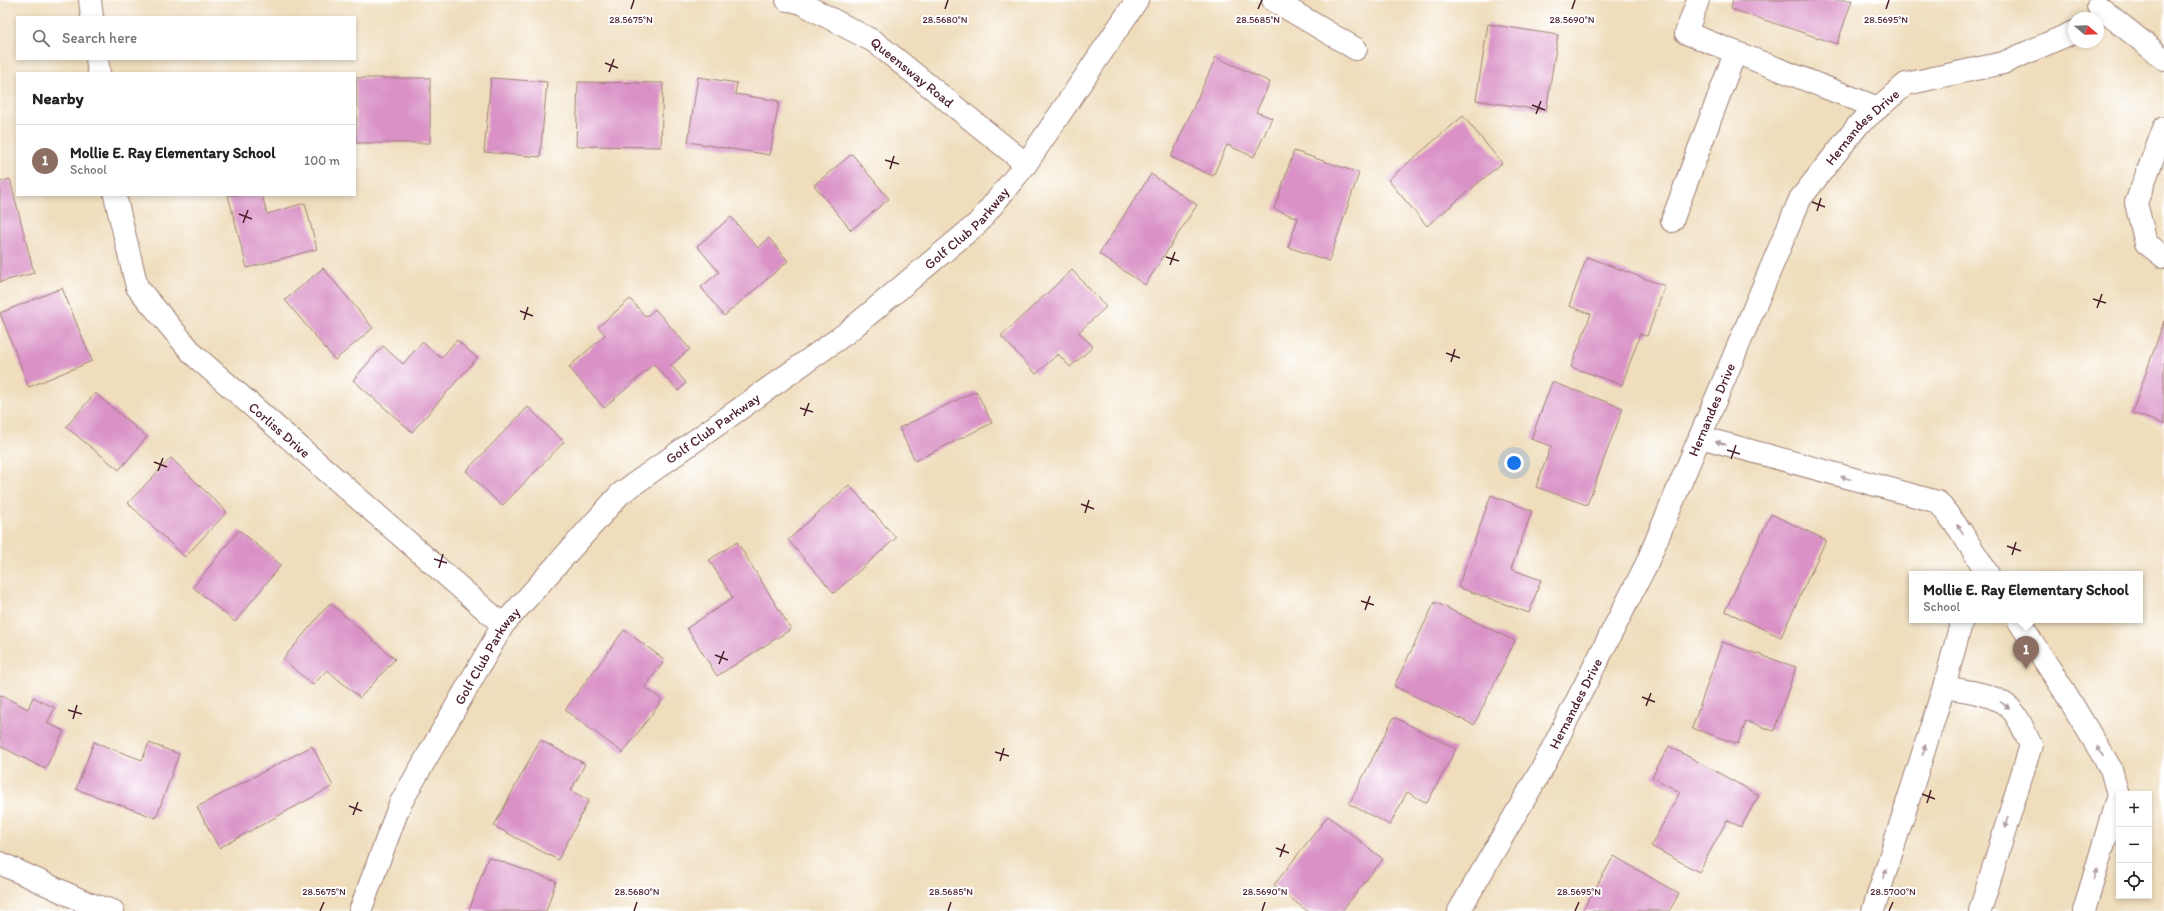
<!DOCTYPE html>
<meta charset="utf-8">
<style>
:root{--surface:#fff;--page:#f6f6f6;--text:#222;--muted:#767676;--line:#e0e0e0;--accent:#c8321e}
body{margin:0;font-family:Itim,sans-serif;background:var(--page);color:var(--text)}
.controls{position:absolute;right:12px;bottom:12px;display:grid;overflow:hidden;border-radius:0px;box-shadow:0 2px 6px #0003}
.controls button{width:36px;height:36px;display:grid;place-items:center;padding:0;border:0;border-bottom:1px solid var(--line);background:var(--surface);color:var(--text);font:20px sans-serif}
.compass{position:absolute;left:2068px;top:12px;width:36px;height:36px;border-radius:50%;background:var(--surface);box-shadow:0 2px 6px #0003;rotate:109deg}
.you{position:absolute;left:1514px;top:463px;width:14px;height:14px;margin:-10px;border:3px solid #fff;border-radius:50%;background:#1a73e8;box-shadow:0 0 0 6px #1a73e833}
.badge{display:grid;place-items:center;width:26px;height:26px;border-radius:50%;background:var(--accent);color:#fff;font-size:13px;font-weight:700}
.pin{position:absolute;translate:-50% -33px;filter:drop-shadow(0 1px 2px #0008)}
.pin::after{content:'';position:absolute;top:21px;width:14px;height:12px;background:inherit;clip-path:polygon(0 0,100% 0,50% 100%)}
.popup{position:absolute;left:1909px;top:571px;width:234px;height:52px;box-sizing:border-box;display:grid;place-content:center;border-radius:0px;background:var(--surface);filter:drop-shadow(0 1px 3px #0005);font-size:13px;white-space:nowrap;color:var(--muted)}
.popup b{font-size:15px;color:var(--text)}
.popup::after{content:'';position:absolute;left:50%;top:100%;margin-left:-8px;border:8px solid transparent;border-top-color:var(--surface)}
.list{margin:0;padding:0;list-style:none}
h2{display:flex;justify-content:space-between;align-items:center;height:52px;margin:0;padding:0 16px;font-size:17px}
h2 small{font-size:13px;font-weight:400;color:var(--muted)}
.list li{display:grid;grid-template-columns:26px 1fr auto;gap:12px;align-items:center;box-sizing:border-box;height:72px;padding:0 16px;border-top:1px solid var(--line)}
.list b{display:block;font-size:15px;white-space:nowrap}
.list p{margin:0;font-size:13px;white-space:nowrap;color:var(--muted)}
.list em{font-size:13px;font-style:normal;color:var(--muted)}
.icon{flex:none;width:22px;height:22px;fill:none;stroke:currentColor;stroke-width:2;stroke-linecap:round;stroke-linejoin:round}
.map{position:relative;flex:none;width:2164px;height:911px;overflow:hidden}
.search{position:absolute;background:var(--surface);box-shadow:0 2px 6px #0003;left:16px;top:16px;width:340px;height:44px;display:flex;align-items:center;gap:10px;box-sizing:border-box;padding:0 14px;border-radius:0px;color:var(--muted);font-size:15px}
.panel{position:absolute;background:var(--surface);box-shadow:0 2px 6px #0003;left:16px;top:72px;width:340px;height:124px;border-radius:0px}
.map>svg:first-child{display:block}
</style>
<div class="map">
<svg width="2164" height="911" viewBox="0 0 2164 911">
<rect width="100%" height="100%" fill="#fff"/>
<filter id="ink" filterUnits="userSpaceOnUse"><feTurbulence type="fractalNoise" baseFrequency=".025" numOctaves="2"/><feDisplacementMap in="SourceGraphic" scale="8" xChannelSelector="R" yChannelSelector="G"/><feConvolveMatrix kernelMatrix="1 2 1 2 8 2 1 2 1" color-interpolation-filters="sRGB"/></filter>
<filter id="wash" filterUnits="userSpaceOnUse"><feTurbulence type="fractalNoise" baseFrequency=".012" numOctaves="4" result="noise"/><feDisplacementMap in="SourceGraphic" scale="16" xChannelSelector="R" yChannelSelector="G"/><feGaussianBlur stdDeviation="0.9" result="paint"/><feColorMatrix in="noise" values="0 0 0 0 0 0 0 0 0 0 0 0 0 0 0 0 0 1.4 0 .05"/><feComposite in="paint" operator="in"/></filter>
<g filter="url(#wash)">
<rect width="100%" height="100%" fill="#efddbc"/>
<g id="blocks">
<g fill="#d991c6">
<path d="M 1733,0 L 1852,0 L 1837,44 L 1731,9 Z"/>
<path d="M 1488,24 L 1558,35 L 1546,111 L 1476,100 Z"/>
<path d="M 1216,57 L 1270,82 L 1256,112 L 1272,118 L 1254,157 L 1227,145 L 1213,176 L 1171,157 Z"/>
<path d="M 698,77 L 737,83 L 735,94 L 779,101 L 770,155 L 688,142 Z"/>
<rect x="356" y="78" width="74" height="65"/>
<path d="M 491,78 L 547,82 L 540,157 L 484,152 Z"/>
<path d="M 578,82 L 663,83 L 661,147 L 576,146 Z"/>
<path d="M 1463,116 L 1502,163 L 1427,226 L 1388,180 Z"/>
<path d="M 1294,151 L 1359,173 L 1329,261 L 1288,247 L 1298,218 L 1274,209 Z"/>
<path d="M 852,154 L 889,199 L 851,230 L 814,185 Z"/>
<path d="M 1151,174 L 1197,205 L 1145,285 L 1099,254 Z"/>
<path d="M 10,179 L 34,273 L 0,282 L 0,182 Z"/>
<path d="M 228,195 L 262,195 L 267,214 L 305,203 L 317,249 L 247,268 Z"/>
<path d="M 731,217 L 758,248 L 769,238 L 788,261 L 724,316 L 701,287 L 719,272 L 697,246 Z"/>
<path d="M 1587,257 L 1665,286 L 1647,336 L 1640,334 L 1622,385 L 1571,367 L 1591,314 L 1569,306 Z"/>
<path d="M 323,268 L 373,328 L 335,360 L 285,300 Z"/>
<path d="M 1072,270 L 1106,307 L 1079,332 L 1093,347 L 1070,367 L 1058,354 L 1036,374 L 1001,336 Z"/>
<path d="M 62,288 L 92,361 L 29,387 L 0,313 Z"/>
<path d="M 630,299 L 646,317 L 655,309 L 690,349 L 671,365 L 686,383 L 678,391 L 654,364 L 604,408 L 569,367 L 605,335 L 598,327 Z"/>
<path d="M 2164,321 L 2164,424 L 2132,413 Z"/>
<path d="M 457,340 L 477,358 L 412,432 L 353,380 L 383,346 L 403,364 L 422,342 L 441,358 Z"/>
<path d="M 1552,382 L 1623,408 L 1587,505 L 1536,487 L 1551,446 L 1531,439 Z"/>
<path d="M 976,391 L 992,423 L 915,461 L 899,428 Z"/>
<path d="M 95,393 L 147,437 L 119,470 L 66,427 Z"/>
<path d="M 528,407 L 564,442 L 502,506 L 466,471 Z"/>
<path d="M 171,458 L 227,512 L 185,557 L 128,503 Z"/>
<path d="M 849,485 L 896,538 L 834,593 L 788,540 Z"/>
<path d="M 1491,495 L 1532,511 L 1511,569 L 1541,580 L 1529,613 L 1458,587 Z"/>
<path d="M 1771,514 L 1826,540 L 1781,637 L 1725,611 Z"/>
<path d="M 239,530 L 281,565 L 235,622 L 193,587 Z"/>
<path d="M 737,542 L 791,629 L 717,676 L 687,628 L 733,598 L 709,560 Z"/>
<path d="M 1435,602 L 1515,641 L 1474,725 L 1394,686 Z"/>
<path d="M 330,603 L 395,659 L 360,698 L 327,670 L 313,685 L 283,659 Z"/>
<path d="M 624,630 L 665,660 L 645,687 L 662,700 L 623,753 L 565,710 Z"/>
<path d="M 1722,642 L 1796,667 L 1774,731 L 1746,721 L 1738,744 L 1692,728 Z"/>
<path d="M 0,695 L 28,709 L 33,697 L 55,708 L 47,723 L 64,731 L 45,769 L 0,746 Z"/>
<path d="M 1394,717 L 1456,749 L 1427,803 L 1407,792 L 1390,825 L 1349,804 Z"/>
<path d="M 540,740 L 585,764 L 571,791 L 589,800 L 558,860 L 494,826 Z"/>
<path d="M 94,742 L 142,760 L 149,743 L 179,754 L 156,818 L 76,789 Z"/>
<path d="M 312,746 L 333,786 L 219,848 L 197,807 Z"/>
<path d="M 1669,746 L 1759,795 L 1741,827 L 1727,820 L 1699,872 L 1651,846 L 1680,792 L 1652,777 Z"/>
<path d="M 1328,816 L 1383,859 L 1342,911 L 1307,911 L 1274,885 Z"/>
<path d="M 1614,856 L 1679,894 L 1669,911 L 1582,911 Z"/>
<path d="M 488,857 L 556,881 L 546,911 L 469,911 Z"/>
</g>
</g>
</g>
<g filter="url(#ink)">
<use href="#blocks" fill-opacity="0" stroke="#9c7e74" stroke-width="1"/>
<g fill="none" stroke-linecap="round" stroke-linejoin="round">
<g stroke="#9c7e74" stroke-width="24">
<g id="minor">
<path d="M 90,0 L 92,17"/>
<path id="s1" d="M 787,0 L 799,2 L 875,42 L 1026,164"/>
<path d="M 1273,0 L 1356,49"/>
<path d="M 1698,0 L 1686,33 L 1878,108"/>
<path d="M 2098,6 L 2164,59"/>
<path d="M 97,59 L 99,73"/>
<path d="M 2164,128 L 2136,203 L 2146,243 L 2164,257"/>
<path id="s2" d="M 115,195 L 137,287 L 194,355 L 503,625"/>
<path d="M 1672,221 L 1735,53"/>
<path d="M 1700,437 L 1938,502 L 1960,530 L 1988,574"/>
<path d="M 2018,620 L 2063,689 L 2111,769 L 2118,795 L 2084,911"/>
<path d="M 1944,687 L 1962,620"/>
<path d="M 0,863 L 87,903 L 113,911"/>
<path id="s3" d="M 360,911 L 400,804 L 503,625 L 620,494 L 845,334 L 978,223 L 1026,164 L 1137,0"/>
<path id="s4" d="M 1459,911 L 1543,767 L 1646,565 L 1800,199 L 1859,124 L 1906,84 L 2003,63 L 2074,32"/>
<path d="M 1873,911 L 1944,687 C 1965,691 1995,693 2011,709 C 2020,718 2025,734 2031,745 L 1980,911"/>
</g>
</g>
<use href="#minor" stroke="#fff" stroke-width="22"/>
</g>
<defs><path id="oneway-solid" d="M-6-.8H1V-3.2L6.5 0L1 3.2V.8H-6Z"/></defs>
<g fill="#ae9aa0">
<use href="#oneway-solid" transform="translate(1721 443) rotate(-164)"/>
<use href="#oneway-solid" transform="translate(1846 478) rotate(-165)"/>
<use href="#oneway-solid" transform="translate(1960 529) rotate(-126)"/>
<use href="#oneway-solid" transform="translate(2005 705) rotate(35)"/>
<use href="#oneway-solid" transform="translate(1924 750) rotate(-73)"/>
<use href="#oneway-solid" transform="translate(2100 751) rotate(-121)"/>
<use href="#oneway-solid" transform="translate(2007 822) rotate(107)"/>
<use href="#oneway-solid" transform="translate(1885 874) rotate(-73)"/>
<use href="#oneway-solid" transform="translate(2096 874) rotate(-72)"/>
</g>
</g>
<path fill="none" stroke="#4a1f2b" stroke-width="1.5" d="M 631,9 L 634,0M 945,9 L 948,0M 1258,9 L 1262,0M 1572,9 L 1575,0M 1886,9 L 1889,0M 605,63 L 618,68M 609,72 L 614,59M 1532,105 L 1545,110M 1536,114 L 1541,101M 885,160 L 899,164M 890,169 L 894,156M 1812,202 L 1825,207M 1817,211 L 1821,198M 239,214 L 252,219M 243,223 L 248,210M 1166,257 L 1179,261M 1170,265 L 1175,252M 2093,299 L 2106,303M 2097,308 L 2102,294M 520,311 L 533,316M 524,320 L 528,307M 1446,353 L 1460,358M 1451,362 L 1455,349M 800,408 L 813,412M 804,416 L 809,403M 1727,450 L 1740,454M 1731,459 L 1736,445M 154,462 L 167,467M 158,471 L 163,458M 1081,504 L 1094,509M 1085,513 L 1089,500M 2007,546 L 2021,551M 2012,555 L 2016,542M 434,559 L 447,563M 439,568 L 443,554M 1361,601 L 1374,605M 1365,610 L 1370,596M 715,655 L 728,660M 719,664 L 724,651M 1642,697 L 1655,702M 1646,706 L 1651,693M 68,710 L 82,714M 73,719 L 77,705M 995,752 L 1009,756M 1000,761 L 1004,748M 1922,794 L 1935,799M 1927,803 L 1931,790M 349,806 L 362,811M 353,815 L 358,802M 1276,848 L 1289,853M 1280,857 L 1285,844M 320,911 L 324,902M 634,911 L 637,902M 948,911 L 951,902M 1262,911 L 1265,902M 1575,911 L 1579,902M 1889,911 L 1893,902"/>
<g text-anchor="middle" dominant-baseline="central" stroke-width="4" stroke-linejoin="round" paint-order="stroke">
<g font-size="14" fill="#4a1f2b" stroke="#fff">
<text stroke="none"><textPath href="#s1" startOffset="146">Queensway Road</textPath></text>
<text stroke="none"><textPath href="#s4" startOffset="886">Hernandes Drive</textPath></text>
<text stroke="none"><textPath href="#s3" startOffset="934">Golf Club Parkway</textPath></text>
<text stroke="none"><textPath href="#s4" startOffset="562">Hernandes Drive</textPath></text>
<text stroke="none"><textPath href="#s3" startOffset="610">Golf Club Parkway</textPath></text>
<text stroke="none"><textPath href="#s2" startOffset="297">Corliss Drive</textPath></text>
<text stroke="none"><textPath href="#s3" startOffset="286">Golf Club Parkway</textPath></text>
<text stroke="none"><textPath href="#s4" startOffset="238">Hernandes Drive</textPath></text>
</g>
</g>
<g font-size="10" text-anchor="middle" fill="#4a1f2b" stroke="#fff" stroke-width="4" stroke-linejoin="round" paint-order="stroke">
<text x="945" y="23">28.5680°N</text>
<text x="1572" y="23">28.5690°N</text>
<text x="631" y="23">28.5675°N</text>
<text x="1258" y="23">28.5685°N</text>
<text x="1886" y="23">28.5695°N</text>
<text x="324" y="895">28.5675°N</text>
<text x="637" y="895">28.5680°N</text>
<text x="951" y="895">28.5685°N</text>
<text x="1265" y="895">28.5690°N</text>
<text x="1579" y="895">28.5695°N</text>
<text x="1893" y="895">28.5700°N</text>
</g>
</svg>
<div class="controls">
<button>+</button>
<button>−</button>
<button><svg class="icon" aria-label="locate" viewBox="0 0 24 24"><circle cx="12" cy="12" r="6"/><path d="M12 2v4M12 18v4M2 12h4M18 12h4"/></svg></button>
</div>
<svg class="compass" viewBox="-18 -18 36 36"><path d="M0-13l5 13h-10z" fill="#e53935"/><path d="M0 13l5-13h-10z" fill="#767676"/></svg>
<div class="you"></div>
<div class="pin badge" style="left:2026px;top:669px;background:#8d6e63">1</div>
<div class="popup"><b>Mollie E. Ray Elementary School</b>School</div>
<div class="search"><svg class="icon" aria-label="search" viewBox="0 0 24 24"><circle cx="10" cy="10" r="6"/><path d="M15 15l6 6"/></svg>Search here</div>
<section class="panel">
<h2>Nearby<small></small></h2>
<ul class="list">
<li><span class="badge" style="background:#8d6e63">1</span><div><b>Mollie E. Ray Elementary School</b><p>School</p></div><em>100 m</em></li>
</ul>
</section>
</div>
